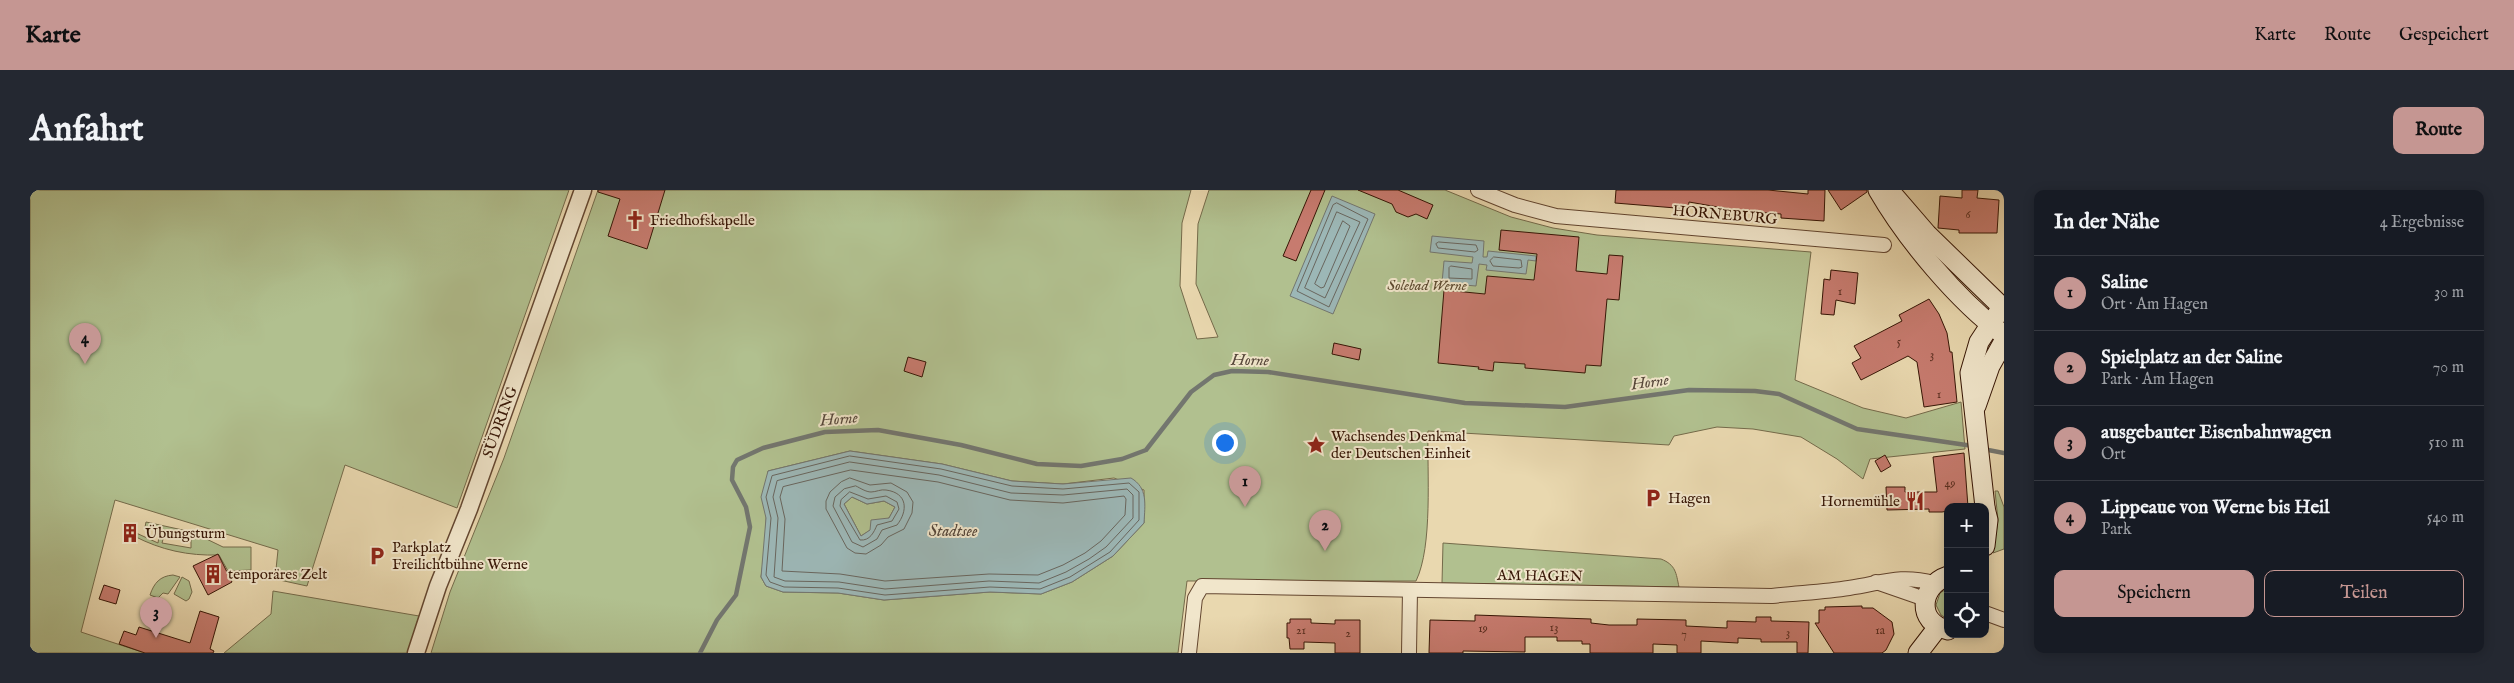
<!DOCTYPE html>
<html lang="de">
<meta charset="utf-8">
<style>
:root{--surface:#171b24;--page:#242831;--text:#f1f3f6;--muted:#9ea1a6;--line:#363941;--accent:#c59692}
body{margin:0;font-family:"IM FELL English",serif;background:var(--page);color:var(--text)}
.controls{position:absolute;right:15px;bottom:15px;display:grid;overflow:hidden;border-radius:10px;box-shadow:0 2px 12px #0003}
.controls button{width:45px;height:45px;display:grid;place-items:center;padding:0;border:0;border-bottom:1px solid var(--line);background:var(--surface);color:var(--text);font:25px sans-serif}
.you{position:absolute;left:1194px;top:252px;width:18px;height:18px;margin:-12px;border:4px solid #fff;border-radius:50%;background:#1a73e8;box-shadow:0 0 0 8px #1a73e833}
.badge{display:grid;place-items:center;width:32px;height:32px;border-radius:50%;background:var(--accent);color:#111;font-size:16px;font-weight:700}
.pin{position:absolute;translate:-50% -41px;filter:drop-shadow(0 1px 2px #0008)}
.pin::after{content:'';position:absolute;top:26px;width:18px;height:15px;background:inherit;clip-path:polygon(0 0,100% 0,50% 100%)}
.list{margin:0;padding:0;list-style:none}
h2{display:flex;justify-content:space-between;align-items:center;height:65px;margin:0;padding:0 20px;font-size:21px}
h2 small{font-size:16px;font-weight:400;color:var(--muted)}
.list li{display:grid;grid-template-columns:32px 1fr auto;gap:15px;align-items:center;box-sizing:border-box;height:75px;padding:0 20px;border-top:1px solid var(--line)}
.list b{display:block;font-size:19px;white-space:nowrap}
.list p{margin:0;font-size:16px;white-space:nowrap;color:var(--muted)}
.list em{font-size:16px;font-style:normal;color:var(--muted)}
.actions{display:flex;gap:10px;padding:15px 20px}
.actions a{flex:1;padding:11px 0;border:1px solid var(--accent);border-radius:10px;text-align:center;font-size:18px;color:var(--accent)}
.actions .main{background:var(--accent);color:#111}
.icon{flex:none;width:28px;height:28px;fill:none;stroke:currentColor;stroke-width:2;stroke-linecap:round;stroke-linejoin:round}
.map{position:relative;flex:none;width:1974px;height:463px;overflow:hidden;border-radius:10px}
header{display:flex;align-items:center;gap:30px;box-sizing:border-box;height:70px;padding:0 25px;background:var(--accent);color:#111}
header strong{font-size:24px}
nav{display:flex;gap:28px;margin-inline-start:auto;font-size:18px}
.intro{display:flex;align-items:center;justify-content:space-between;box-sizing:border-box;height:120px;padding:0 30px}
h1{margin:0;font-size:35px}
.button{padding:12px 22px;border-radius:10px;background:var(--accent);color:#111;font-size:18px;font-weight:700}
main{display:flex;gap:30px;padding:0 30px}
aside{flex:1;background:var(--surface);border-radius:10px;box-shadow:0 2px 12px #0003}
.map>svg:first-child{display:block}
</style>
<header>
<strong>Karte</strong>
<nav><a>Karte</a><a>Route</a><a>Gespeichert</a></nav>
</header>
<div class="intro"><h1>Anfahrt</h1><a class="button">Route</a></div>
<main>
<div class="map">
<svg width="1974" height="463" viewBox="0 0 1974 463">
<rect width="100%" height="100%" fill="#e9d8af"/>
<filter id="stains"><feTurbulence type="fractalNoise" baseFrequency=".004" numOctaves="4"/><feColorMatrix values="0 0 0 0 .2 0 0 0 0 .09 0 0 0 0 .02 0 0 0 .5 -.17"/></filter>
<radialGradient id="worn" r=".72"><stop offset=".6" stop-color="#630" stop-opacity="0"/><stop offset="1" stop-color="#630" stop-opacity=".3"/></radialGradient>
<g fill="#b1c08f" stroke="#746a4a" fill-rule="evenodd">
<path d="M 0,0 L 539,0 L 427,318 L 315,275 L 277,396 L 245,389 L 248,360 L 85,310 L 51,442 L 115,463 L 0,463 Z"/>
<path d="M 568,0 L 1161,0 L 1152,33 L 1150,96 L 1167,149 L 1188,147 L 1166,94 L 1168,34 L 1179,0 L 1415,0 L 1481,27 L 1523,38 L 1567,45 L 1781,62 L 1765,190 L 1833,218 L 1876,228 L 1931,212 L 1935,259 L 1840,269 L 1833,289 L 1807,269 L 1771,247 L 1723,239 L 1687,237 L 1644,246 L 1639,255 L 1398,241 C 1397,282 1403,356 1386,391 L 1157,391 L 1148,463 L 401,463 L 420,402 L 474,268 ZM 820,261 L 912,274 L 982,291 L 1033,294 L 1084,288 L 1114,300 L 1114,333 L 1083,366 L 1042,392 L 1011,404 L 960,402 L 854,410 L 808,403 L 753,402 L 736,396 L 731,387 L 735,360 L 738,281 Z"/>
<path d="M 1965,301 L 1968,301 L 1974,317 L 1974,359 L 1963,363 L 1968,330 Z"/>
<path d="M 822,307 L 837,314 L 854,311 L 865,317 L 859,328 L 831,346 L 814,314 Z"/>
<path d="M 116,332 L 162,342 L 193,357 L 221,357 L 221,380 L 198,381 L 189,365 C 158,366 131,360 104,346 L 104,342 L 128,353 L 130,340 L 115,337 ZM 135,342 L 161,348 L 161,358 L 132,353 Z"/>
<path d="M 1413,353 L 1631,369 C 1646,375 1646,383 1649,397 L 1412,393 Z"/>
<path d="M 143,385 L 150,387 L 138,404 L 133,403 L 128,408 L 120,405 C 124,393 130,386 143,385 Z"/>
<path d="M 152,387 L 159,391 L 162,402 L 159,409 L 156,411 L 144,404 Z"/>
<path d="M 1918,398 L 1918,429 L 1911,425 L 1906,415 L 1910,403 Z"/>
<path d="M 243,401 L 389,426 L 378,463 L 194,463 L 241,424 Z"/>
</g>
<g fill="#9cb7b6" stroke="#73766f" fill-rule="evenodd">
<path d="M 1302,6 L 1345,24 L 1303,124 L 1260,106 Z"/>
<path d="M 1402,46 L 1454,51 L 1453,67 L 1457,67 L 1458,61 L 1506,66 L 1506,71 L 1498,70 L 1496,84 L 1456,80 L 1457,75 L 1449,74 L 1446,96 L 1412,93 L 1414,71 L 1442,73 L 1443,67 L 1400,62 Z"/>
<path d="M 820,261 L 912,274 L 982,291 L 1033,294 L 1101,288 C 1118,298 1115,314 1114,333 L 1083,366 L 1042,392 L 1011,404 L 960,402 L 854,410 L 808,403 L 753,402 L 736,396 L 731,387 L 736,328 L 731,307 L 738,281 ZM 822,307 L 837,314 L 854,311 L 865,317 L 859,328 L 841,330 L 840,340 L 831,346 L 814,314 Z"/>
</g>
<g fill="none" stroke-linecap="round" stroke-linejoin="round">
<g stroke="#69665e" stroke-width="1">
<path d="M 1307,13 L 1338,29 L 1299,117 L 1267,101 L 1303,15 Z"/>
<path d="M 1307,22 L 1330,32 L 1295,108 L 1275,98 Z"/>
<path d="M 1313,31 L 1320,36 L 1294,97 L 1291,98 L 1285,94 Z"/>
<path d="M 1409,52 L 1446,55 L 1448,60 L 1445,62 L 1408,58 L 1406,54 Z"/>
<path d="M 1464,67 L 1491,70 L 1492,77 L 1489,78 L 1463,76 L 1460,71 Z"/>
<path d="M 1421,76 L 1442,79 L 1442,89 L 1419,88 L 1419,78 Z"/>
<path d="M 820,266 L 911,279 L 982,296 L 1033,299 L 1099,293 L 1109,302 L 1109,330 L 1080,362 L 1040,387 L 1010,399 L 960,397 L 855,405 L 808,398 L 754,397 L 740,392 L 736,385 L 741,328 L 736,307 L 742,286 Z"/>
<path d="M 820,272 L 909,285 L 981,303 L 1033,305 L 1097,299 L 1103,305 L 1103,328 L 1076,357 L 1059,369 L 1036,382 L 1009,393 L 959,391 L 855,399 L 809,392 L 755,391 L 744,387 L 748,328 L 743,307 L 747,291 Z"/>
<path d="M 821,280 L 908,292 L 980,310 L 1033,313 L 1094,306 L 1096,309 L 1095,325 L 1071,351 L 1055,363 L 1033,375 L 1008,385 L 959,384 L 855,391 L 810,384 L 752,381 L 755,329 L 750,307 L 753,297 Z"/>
<path d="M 820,288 L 840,295 L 861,293 L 877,302 L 883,312 L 882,323 L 874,339 L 858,347 L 851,355 L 836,364 L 825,363 L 817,358 L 796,319 L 796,311 L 800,302 L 811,292 Z"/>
<path d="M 826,296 C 830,298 836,302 841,302 C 846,302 851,299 856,300 C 878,303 878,321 867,335 L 852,340 L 847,349 L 833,357 L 822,352 L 803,316 L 805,307 L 814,299 Z"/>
<path d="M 820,302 L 838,309 L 856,306 L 867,312 L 869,319 L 862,331 L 847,335 C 844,342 840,351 830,350 L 810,316 L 811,310 Z"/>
</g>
<g stroke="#73766f" stroke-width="4.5">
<path d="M 1953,259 L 1974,263"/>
<path d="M 670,463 L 687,430 L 706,405 L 720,337 L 716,317 L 702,290 L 703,277 L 707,270 L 733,258 L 795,242 L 848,240 L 931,255 L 1007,274 L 1051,276 L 1092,269 L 1116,260 L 1161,202 L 1184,185 L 1202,181 L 1238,182 L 1435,213 L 1535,217 L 1659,200 L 1725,201 L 1749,204 L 1827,239 L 1943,256"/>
</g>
</g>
<g fill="#c77b6f" stroke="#361505">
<path d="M 568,0 L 635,0 L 617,59 L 578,46 L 590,9 L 568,2 Z"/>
<path d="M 1281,0 L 1295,0 L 1266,71 L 1253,66 Z"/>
<path d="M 1328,0 L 1368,0 L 1403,15 L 1397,29 L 1386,24 L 1378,27 L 1366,22 L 1362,14 Z"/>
<path d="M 1586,0 L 1738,0 L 1778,4 L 1778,0 L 1795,0 L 1794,31 L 1751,28 L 1751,24 L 1711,21 L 1659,12 L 1658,19 L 1585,13 Z"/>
<path d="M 1798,0 L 1837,0 L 1837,2 L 1811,20 Z"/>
<path d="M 1932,0 L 1948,0 L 1947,8 L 1969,10 L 1967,43 L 1929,43 L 1929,40 L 1908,38 L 1910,6 L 1932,8 Z"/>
<path d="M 1471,40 L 1549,47 L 1546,81 L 1577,84 L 1579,65 L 1593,66 L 1589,110 L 1577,109 L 1571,176 L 1556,175 L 1555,183 L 1495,178 L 1495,174 L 1464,172 L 1463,181 L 1448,179 L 1449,177 L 1408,173 L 1414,100 L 1455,104 L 1457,86 L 1504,90 L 1507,64 L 1469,60 Z"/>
<path d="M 1801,80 L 1828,83 L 1825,114 L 1806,110 L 1804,125 L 1791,124 L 1794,89 L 1800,90 Z"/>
<path d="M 1899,109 L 1909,124 L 1917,143 L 1920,162 L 1922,162 L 1927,212 L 1894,217 L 1887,172 L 1878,166 L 1831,190 L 1822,173 L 1831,168 L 1824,156 L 1872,131 L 1869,125 Z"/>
<path d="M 1304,153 L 1331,159 L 1329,170 L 1302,164 Z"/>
<path d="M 878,167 L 896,172 L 892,187 L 874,181 Z"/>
<path d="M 1934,263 L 1938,317 L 1918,317 L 1918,321 L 1912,322 L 1899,322 L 1899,319 L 1857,320 L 1856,297 L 1875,297 L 1875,302 L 1907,302 L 1903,267 Z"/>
<path d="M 1855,265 L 1861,276 L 1851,282 L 1845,271 Z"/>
<path d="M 188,364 L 202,392 L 178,405 L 163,376 Z"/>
<path d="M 74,395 L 90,400 L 86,414 L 69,409 Z"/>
<path d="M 1832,416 L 1832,418 L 1843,418 L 1862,432 L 1864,444 L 1856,460 L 1852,463 L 1804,463 L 1785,433 L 1789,433 L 1789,420 L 1795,420 L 1795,417 Z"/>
<path d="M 170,421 L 189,427 L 180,459 L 184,461 L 183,463 L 115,463 L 89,454 L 94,441 L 106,445 L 109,437 L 160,453 Z"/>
<path d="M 1445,425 L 1561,429 L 1561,433 L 1579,435 L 1607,435 L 1607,429 L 1656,430 L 1656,436 L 1697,438 L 1697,431 L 1726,432 L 1726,427 L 1741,427 L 1741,431 L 1779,432 L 1778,463 L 1767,463 L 1767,452 L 1731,452 L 1731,449 L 1708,448 L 1708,453 L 1671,451 L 1671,463 L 1647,463 L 1647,455 L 1623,454 L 1623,463 L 1560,463 L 1560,454 L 1552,454 L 1552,451 L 1527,451 L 1527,447 L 1495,447 L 1495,462 L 1433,461 L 1433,463 L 1399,463 L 1400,430 L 1445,431 Z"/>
<path d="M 1260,429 L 1281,429 L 1281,433 L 1305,434 L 1305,430 L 1330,430 L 1330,463 L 1305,463 L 1305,453 L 1274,452 L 1274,459 L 1260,459 L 1259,448 L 1257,448 L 1257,433 L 1260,433 Z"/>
</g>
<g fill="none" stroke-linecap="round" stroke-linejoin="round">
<g stroke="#634630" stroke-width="16">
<g id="minor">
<path d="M 1448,0 L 1485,15 L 1526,26 L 1854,55"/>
<path d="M 1846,392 L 1895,409"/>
<path d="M 1955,423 L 1974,430"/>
<path d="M 1159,463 L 1165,408 L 1172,396 L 1742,406 C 1767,403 1794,402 1819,398 C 1853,393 1869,384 1904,393"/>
<path d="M 1379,463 L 1380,400"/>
</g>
</g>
<g stroke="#634630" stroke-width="19">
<path id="tertiary" d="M 386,463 L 408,396 L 439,319 L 553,0"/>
</g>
<g stroke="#361505" stroke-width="21">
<g id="secondary">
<path d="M 1848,0 C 1877,50 1928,111 1974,145"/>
<path d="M 1859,0 L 1897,44 L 1974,119"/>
<path d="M 1946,216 L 1960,176 L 1974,151"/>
<path d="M 1955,317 L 1940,183 L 1949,152 L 1972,117"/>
<path d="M 1955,318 L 1958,330 L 1955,356"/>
<path d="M 1918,386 C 1889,396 1886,433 1918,440"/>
<path d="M 1888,463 L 1908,437"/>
</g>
</g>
<use href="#minor" stroke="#f1e6cb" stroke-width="14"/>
<use href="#tertiary" stroke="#f1e6cb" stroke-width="16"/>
<use href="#secondary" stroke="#f1e6cb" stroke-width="19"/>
</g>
<defs>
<g id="church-bare" transform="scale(1.5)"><path d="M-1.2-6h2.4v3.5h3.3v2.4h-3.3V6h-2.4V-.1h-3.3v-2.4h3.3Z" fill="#8f2418" stroke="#f1e6cb" stroke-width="2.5" paint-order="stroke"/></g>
<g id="sight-bare" transform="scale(1.5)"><path d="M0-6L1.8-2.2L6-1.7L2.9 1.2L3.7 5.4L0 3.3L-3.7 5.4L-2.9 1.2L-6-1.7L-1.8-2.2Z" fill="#8f2418" stroke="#f1e6cb" stroke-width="2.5" paint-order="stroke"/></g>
<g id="parking-bare" transform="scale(1.5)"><path d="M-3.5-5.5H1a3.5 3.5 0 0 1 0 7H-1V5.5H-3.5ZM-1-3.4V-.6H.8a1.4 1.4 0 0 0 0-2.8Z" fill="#8f2418" stroke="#f1e6cb" stroke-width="2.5" paint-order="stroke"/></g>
<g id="restaurant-bare" transform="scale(1.5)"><path d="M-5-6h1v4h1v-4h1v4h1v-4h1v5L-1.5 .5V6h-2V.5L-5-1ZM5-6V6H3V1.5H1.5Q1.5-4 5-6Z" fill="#8f2418" stroke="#f1e6cb" stroke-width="2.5" paint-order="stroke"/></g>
<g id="building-bare" transform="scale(1.5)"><path d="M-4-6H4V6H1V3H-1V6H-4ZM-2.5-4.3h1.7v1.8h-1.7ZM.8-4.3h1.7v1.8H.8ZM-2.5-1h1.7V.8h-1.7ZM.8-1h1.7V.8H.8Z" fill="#8f2418" stroke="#f1e6cb" stroke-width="2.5" paint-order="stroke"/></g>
</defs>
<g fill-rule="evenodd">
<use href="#church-bare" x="605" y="30"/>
<use href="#sight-bare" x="1286" y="255"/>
<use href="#parking-bare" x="1623" y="308"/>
<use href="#restaurant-bare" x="1885" y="311"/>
<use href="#building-bare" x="100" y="343"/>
<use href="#parking-bare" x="347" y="366"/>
<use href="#building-bare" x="183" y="384"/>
</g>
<g text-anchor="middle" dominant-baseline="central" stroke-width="4" stroke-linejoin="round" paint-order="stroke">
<g font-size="12" fill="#5a2e20">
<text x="1938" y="24">6</text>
<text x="1810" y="101">1</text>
<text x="1869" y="151">5</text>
<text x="1902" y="164">3</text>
<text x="1909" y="204">1</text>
<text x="1920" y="293">49</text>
<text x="1524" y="437">13</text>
<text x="1453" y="438">19</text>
<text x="1271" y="440">21</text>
<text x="1850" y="440">1a</text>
<text x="1758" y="442">3</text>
<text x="1318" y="443">2</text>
<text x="1654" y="444">7</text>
</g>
<g font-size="15" fill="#361505" stroke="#f1e6cb">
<text transform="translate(1695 25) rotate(5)">HORNEBURG</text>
<text transform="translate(470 232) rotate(-70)">SÜDRING</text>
<text transform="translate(1510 386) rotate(1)">AM HAGEN</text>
</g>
<g font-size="15" fill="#361505" stroke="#f1e6cb" text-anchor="start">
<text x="620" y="30">Friedhofskapelle</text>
<text x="1301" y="246">Wachsendes Denkmal<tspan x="1301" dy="17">der Deutschen Einheit</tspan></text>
<text x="1638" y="308">Hagen</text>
<text x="1870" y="311" text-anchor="end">Hornemühle</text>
<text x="115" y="343">Übungsturm</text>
<text x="362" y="357">Parkplatz<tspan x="362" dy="17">Freilichtbühne Werne</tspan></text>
<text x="198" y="384">temporäres Zelt</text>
</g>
<g font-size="15" font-style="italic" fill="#5b482e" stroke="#f1e6cb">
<text x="1397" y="95">Solebad Werne</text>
</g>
<g font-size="16" font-style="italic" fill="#55463a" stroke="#f1e6cb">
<text transform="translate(1220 171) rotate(1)">Horne</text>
<text transform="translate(1620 193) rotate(-8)">Horne</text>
<text transform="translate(809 230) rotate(-5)">Horne</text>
<text x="923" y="342">Stadtsee</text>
</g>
</g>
<rect width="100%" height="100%" filter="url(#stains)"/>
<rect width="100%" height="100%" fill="url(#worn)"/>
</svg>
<div class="controls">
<button>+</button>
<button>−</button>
<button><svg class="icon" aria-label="locate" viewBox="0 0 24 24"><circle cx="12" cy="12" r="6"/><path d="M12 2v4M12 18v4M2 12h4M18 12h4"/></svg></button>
</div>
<div class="you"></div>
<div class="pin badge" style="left:1215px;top:317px">1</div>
<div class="pin badge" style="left:1295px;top:361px">2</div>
<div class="pin badge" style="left:126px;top:448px">3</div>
<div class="pin badge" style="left:55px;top:174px">4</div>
</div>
<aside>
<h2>In der Nähe<small>4 Ergebnisse</small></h2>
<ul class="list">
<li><span class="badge">1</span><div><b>Saline</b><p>Ort · Am Hagen</p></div><em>30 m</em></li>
<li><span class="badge">2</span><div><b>Spielplatz an der Saline</b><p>Park · Am Hagen</p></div><em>70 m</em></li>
<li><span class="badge">3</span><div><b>ausgebauter Eisenbahnwagen</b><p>Ort</p></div><em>510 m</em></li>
<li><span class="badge">4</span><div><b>Lippeaue von Werne bis Heil</b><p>Park</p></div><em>540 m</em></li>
</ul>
<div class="actions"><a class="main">Speichern</a><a>Teilen</a></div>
</aside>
</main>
